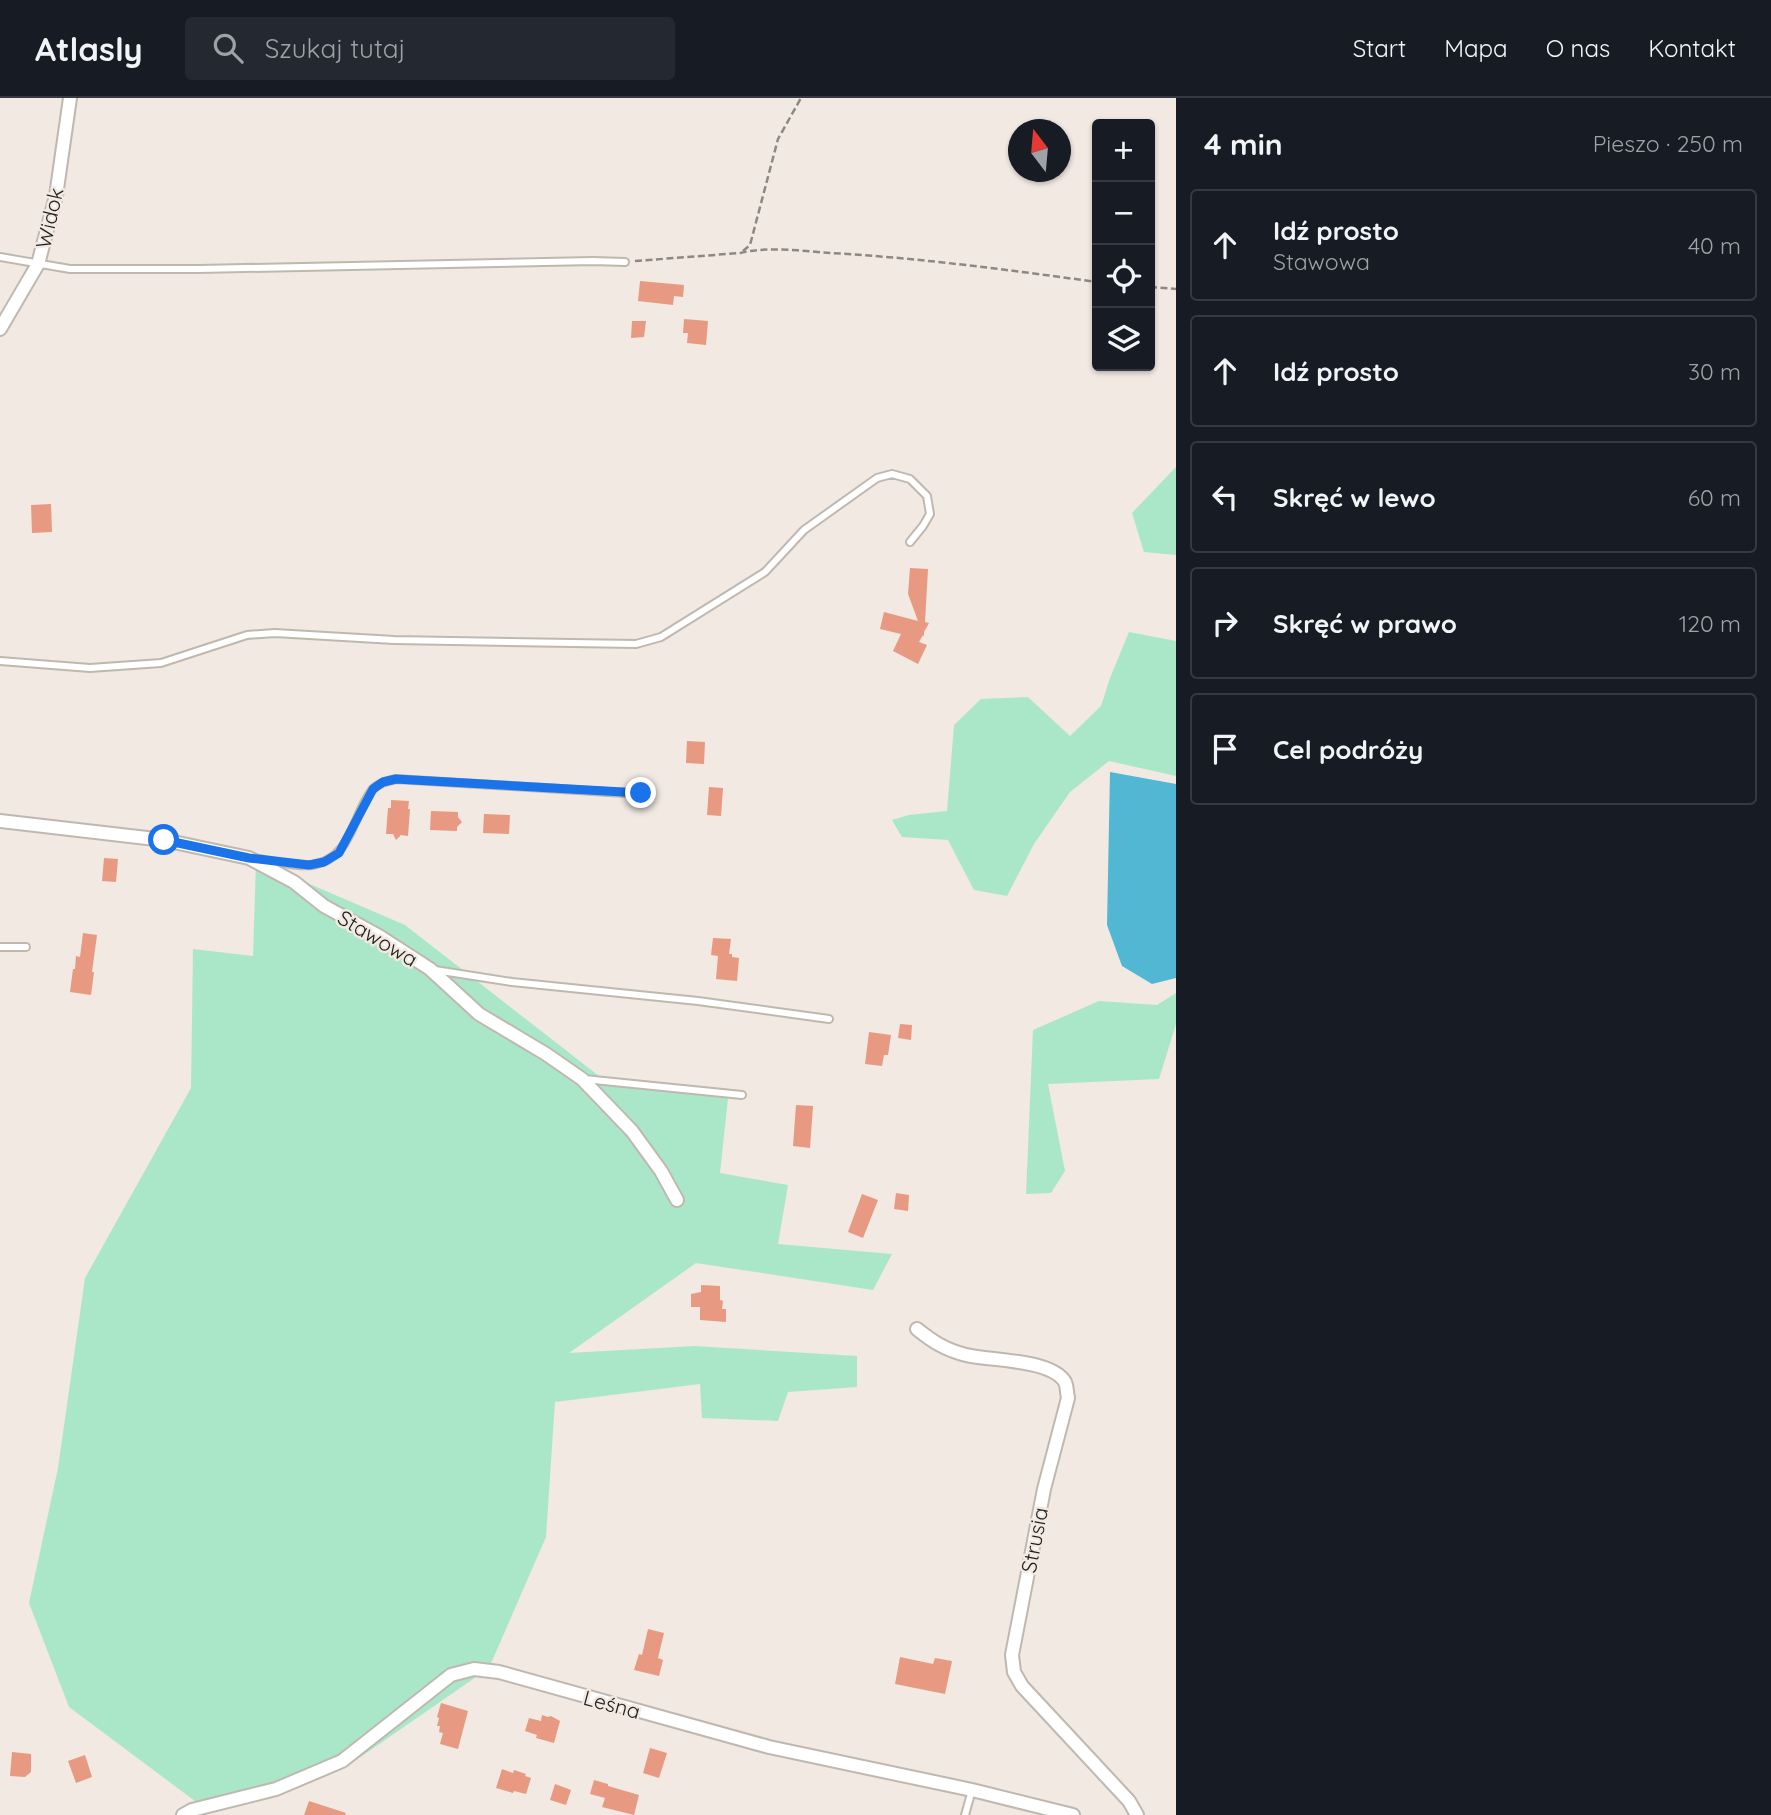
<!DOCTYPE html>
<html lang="pl">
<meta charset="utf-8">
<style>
:root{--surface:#171b24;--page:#242831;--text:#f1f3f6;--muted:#9ea1a6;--line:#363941}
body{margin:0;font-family:Quicksand,sans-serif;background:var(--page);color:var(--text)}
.controls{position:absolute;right:21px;top:21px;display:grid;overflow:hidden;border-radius:7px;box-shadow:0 2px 5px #0004}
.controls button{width:63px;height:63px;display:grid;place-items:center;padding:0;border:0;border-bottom:2px solid var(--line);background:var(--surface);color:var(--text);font:35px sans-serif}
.compass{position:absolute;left:1008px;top:21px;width:63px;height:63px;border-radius:50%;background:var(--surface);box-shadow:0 2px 5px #0004;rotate:344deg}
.stop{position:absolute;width:21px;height:21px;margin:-16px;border:5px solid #1a73e8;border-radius:50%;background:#fff}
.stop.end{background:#1a73e8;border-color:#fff;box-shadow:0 2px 7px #0008}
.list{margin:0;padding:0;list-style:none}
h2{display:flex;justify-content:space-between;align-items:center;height:91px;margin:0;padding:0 28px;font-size:30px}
h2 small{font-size:23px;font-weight:400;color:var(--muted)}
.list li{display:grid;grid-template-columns:46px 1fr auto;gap:21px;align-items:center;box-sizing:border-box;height:112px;margin:0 14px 14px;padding:0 14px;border:2px solid var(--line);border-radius:7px}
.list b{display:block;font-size:26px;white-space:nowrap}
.list p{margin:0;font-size:23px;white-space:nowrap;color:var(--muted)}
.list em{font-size:23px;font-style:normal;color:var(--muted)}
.icon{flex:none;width:38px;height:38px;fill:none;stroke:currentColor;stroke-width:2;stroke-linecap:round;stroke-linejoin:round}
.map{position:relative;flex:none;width:1176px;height:1717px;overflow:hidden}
header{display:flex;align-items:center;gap:42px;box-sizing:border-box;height:98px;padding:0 35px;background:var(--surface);border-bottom:2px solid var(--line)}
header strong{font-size:33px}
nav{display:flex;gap:38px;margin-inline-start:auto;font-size:24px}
.search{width:490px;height:63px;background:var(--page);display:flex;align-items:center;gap:18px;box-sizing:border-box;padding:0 24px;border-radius:7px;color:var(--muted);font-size:26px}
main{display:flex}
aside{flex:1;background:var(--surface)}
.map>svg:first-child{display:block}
</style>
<header>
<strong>Atlasly</strong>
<div class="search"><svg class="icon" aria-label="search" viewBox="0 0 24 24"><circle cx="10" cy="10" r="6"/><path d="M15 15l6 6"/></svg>Szukaj tutaj</div>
<nav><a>Start</a><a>Mapa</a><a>O nas</a><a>Kontakt</a></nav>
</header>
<main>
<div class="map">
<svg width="1176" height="1717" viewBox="0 0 1176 1717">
<rect width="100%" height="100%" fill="#f1e9e2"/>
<g fill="#aae7c9">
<path d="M 1176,369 L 1176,457 L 1144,454 L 1132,415 Z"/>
<path d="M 1129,534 L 1176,543 L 1176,678 L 1109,663 L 1070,694 L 1034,746 L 1007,798 L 974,792 L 948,742 L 902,739 L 892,722 L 909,717 L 947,713 L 954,627 L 981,601 L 1028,599 L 1070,638 L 1101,608 L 1110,580 Z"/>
<path d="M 256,763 L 405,827 L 599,978 L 729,991 L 720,1075 L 788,1087 L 778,1146 L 892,1156 L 873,1192 L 696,1165 L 569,1255 L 695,1248 L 857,1258 L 857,1289 L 788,1294 L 778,1323 L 702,1320 L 700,1286 L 555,1304 L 546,1439 L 489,1570 L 349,1667 L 199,1706 L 69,1609 L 29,1505 L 58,1370 L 85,1180 L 191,990 L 193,851 L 253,858 Z"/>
<path d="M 1176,895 L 1176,926 L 1159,981 L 1048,986 L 1065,1073 L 1051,1095 L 1026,1096 L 1033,932 L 1099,903 L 1157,907 Z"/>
</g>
<path fill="#51b7d3" d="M 1110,674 L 1176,686 L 1176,880 L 1152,886 L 1122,868 L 1107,827 Z"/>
<g fill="#e89981">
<path d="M 640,183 L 684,187 L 683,199 L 674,198 L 673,207 L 638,203 Z"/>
<path d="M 684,221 L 708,223 L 706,247 L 687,245 L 688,235 L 683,235 Z"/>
<path d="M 632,223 L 646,223 L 644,239 L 631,240 Z"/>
<path d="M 51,406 L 52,434 L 32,435 L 31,407 Z"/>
<path d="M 910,470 L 928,471 L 925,524 L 929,525 L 924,534 L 924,539 L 923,537 L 919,544 L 927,547 L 918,566 L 893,553 L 901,536 L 880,531 L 884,514 L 918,523 L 908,496 Z"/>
<path d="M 687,643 L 705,644 L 704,666 L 686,665 Z"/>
<path d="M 709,689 L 723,690 L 721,718 L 707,717 Z"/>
<path d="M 391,702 L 409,703 L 408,711 L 410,711 L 408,738 L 401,737 L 396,742 L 393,736 L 386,736 L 388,710 L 391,710 Z"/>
<path d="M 431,713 L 458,714 L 458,719 L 462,724 L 457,729 L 457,733 L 430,732 Z"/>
<path d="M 484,716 L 510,717 L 509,736 L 483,735 Z"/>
<path d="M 104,760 L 118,761 L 116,784 L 102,783 Z"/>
<path d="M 83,835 L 97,837 L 92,874 L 94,874 L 91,897 L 70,894 L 73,871 L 75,871 L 76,858 L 80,859 Z"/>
<path d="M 713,840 L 731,841 L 729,856 L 732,856 L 732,859 L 739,860 L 737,883 L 716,881 L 718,858 L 711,857 Z"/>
<path d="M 900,926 L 912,927 L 911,942 L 898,940 Z"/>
<path d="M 869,934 L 891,937 L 888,957 L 884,957 L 882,968 L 865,966 Z"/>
<path d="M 796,1007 L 813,1008 L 810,1050 L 793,1048 Z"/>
<path d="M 896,1095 L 909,1097 L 908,1113 L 894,1111 Z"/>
<path d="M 862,1096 L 878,1102 L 863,1140 L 848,1134 Z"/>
<path d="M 701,1187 L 720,1188 L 720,1202 L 723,1203 L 722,1211 L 726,1211 L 726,1224 L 700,1222 L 700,1209 L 691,1209 L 691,1196 L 701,1194 Z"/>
<path d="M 648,1531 L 664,1535 L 658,1560 L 663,1562 L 659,1578 L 634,1572 L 639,1556 L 642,1557 Z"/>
<path d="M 900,1559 L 933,1566 L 935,1560 L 952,1563 L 945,1596 L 895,1586 Z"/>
<path d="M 441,1605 L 468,1613 L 458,1651 L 440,1646 L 443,1635 L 439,1634 L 440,1628 L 437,1628 L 439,1620 L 437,1619 Z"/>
<path d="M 542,1617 L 548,1619 L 551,1618 L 560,1623 L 554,1645 L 536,1640 L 537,1637 L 525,1633 L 529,1620 L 541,1623 Z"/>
<path d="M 650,1650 L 667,1655 L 659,1680 L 643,1675 Z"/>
<path d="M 12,1654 L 31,1656 L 31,1674 L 25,1679 L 10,1678 Z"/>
<path d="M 85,1657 L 92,1679 L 76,1685 L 68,1663 Z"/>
<path d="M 502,1671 L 513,1675 L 514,1672 L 526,1676 L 525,1678 L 531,1680 L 526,1696 L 514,1693 L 513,1695 L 496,1690 Z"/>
<path d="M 594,1682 L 608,1686 L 608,1688 L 639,1697 L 634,1717 L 602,1709 L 605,1700 L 590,1696 Z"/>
<path d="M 555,1686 L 571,1692 L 566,1707 L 550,1702 Z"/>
<path d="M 309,1703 L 346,1715 L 345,1717 L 304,1717 Z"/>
</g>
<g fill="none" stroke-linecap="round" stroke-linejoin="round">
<g stroke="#bfb8b1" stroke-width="10">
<g id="lane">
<path d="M 0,159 L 70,171 L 199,171 L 593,163 L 625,164"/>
<path d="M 0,563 L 90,570 L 161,565 L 247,537 L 275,535 L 394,542 L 636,546 L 661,539 L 765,474 L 804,432 L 877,380 L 892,376 L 910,381 L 927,398 L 930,416 L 923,428 L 910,444"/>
<path d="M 258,761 C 273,763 297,769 313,767 C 352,760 352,718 372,692 C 378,685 387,683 396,681 L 641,696"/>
<path d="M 0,849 L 26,849"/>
<path d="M 435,872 L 512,884 L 698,903 L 829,921"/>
<path d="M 584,981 L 742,997"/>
<path d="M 965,1717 L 972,1692"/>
</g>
</g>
<g stroke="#bfb8b1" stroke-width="16">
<g id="street">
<path d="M 0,231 L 38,166 L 56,98 L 70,0"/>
<path d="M 0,723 L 164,742 L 249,760 L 294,784 L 324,808 L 379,838 L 430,871 L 479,916 L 546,956 L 582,981 L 632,1033 L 661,1073 L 677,1102"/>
<path d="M 917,1231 C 933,1244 946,1252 966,1257 C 991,1263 1051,1261 1065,1284 C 1067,1288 1067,1296 1068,1300 L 1044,1391 L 1012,1557 L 1014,1574 L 1022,1588 L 1129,1703 L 1137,1717"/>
<path d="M 183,1717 L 192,1712 L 276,1691 L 342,1663 L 451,1577 L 474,1571 L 499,1574 L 769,1649 L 972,1692 L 1073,1717"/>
</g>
</g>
<g stroke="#8e8884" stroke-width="2.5" stroke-dasharray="7 3.5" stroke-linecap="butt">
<path d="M 743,153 L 750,147 L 778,41 L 801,0"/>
<path d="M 635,163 L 740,155 C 769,148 801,153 831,155 C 920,160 1009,172 1097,184"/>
<path d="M 1150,189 L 1176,191"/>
</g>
<use href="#lane" stroke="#fff" stroke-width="6"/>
<use href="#street" stroke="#fff" stroke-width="12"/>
</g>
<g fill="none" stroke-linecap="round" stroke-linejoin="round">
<path stroke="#1a73e8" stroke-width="9" d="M 164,742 L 249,760 L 309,767 L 324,764 L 339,755 L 373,691 L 383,684 L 396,681 L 641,695"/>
</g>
<g text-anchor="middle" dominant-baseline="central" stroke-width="5" stroke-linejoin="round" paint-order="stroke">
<g font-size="21" fill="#1f1c1a" stroke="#f1e9e2">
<text transform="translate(49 120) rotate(-77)">Widok</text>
<text transform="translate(378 840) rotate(31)">Stawowa</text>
<text transform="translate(1034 1442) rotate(-79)">Strusia</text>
<text transform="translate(612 1606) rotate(15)">Leśna</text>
</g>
</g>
</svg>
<div class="controls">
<button>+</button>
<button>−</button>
<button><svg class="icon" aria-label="locate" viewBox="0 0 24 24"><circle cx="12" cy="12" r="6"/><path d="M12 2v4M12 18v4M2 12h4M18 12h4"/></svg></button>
<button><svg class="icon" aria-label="layers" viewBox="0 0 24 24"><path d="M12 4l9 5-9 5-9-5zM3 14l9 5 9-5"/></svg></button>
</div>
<svg class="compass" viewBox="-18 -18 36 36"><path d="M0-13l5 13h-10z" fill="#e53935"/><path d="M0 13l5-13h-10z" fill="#9ea1a6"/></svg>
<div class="stop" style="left:164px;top:742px"></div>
<div class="stop end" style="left:641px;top:695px"></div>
</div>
<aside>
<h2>4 min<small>Pieszo · 250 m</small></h2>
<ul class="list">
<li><svg class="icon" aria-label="ahead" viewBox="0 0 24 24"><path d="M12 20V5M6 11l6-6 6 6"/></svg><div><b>Idź prosto</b><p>Stawowa</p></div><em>40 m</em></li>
<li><svg class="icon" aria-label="ahead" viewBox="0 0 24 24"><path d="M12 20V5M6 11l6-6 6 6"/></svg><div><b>Idź prosto</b></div><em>30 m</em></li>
<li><svg class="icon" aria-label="left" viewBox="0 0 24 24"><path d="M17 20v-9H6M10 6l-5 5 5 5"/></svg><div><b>Skręć w lewo</b></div><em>60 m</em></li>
<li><svg class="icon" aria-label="right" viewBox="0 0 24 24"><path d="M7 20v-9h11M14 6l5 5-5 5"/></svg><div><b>Skręć w prawo</b></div><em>120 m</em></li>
<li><svg class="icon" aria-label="arrive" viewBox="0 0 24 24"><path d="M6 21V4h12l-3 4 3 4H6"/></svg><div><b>Cel podróży</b></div></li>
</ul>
</aside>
</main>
